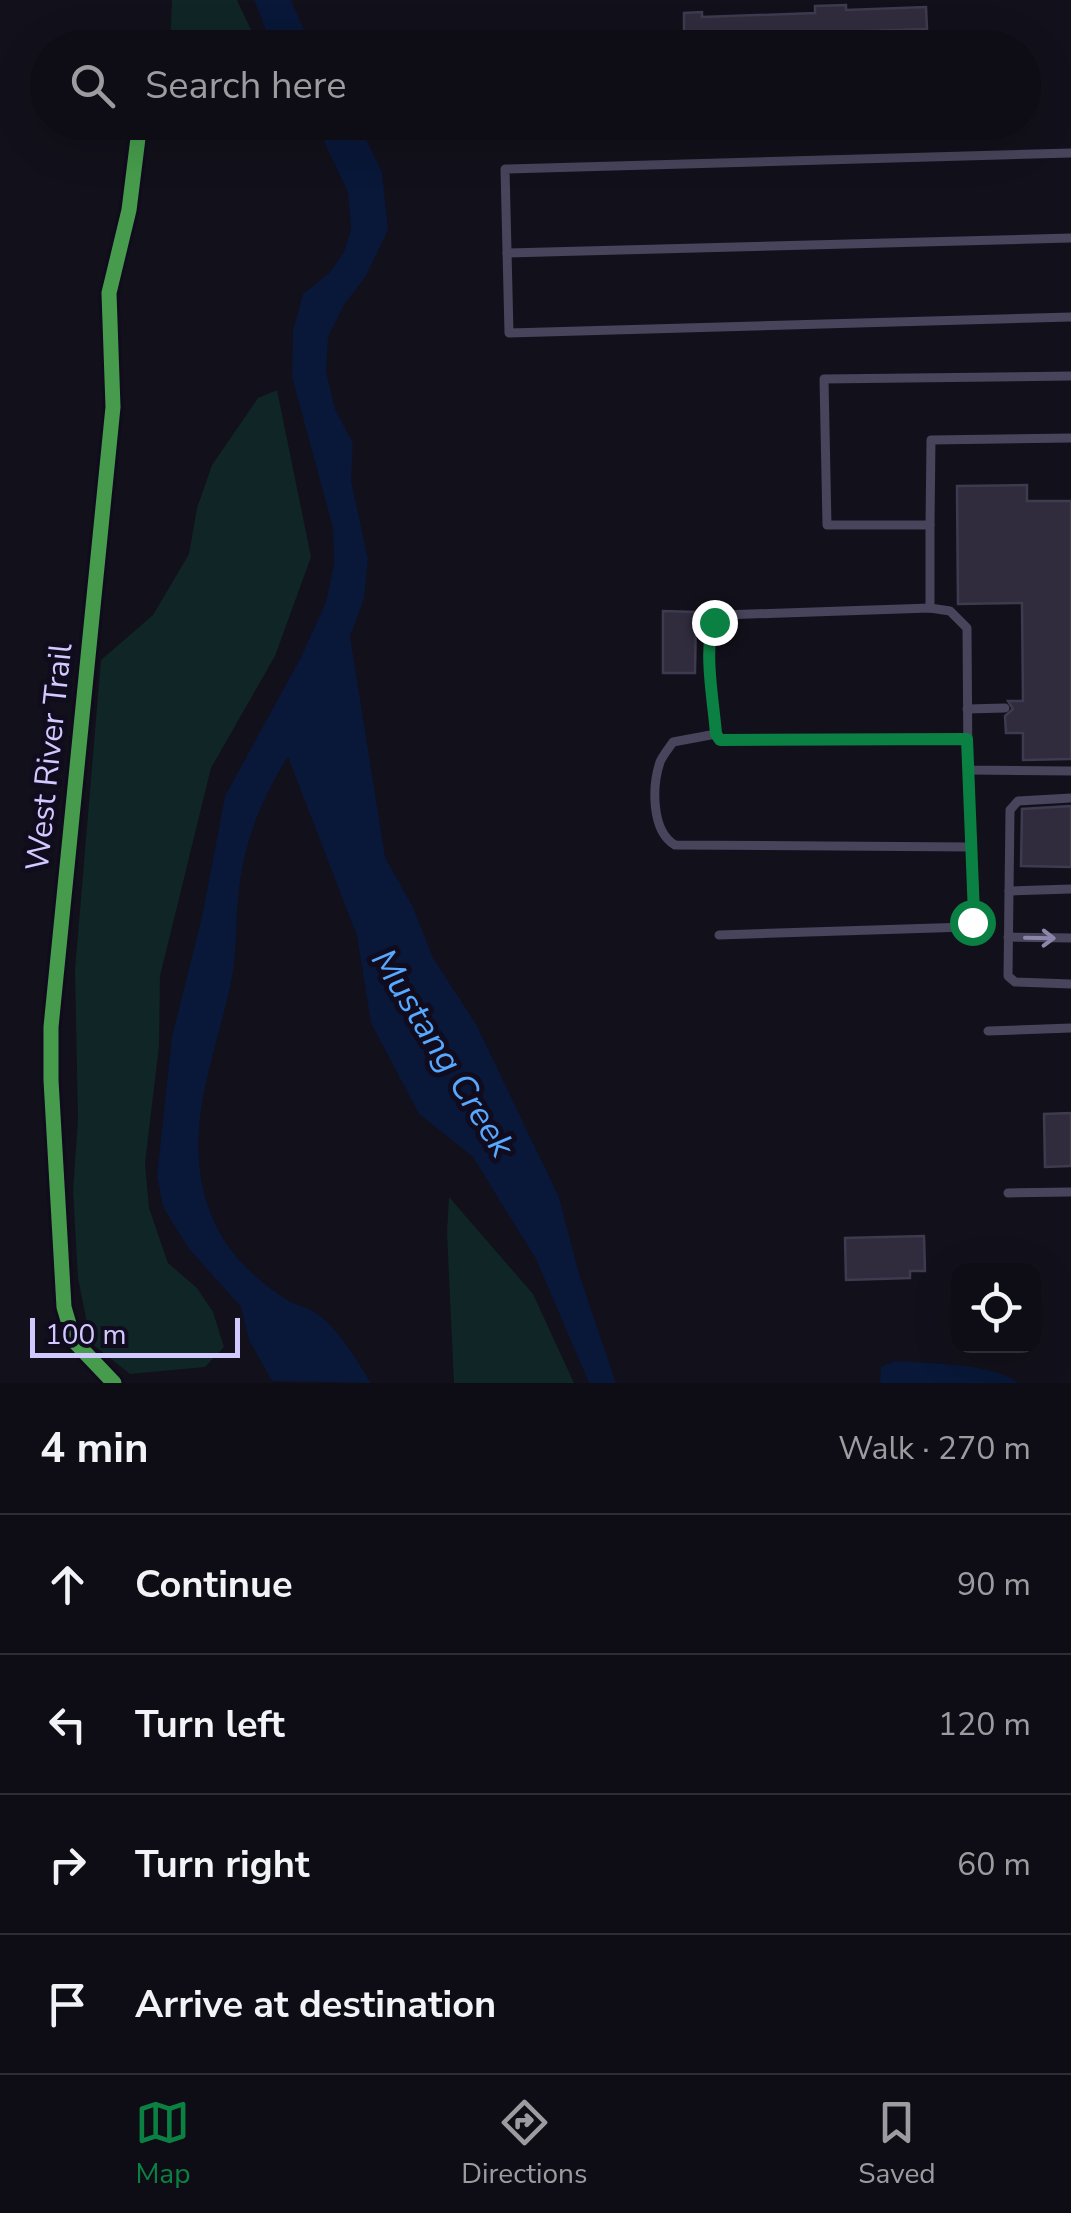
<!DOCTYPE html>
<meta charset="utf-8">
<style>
:root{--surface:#0e0c14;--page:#1c1a22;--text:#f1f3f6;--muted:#9b9ba0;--line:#2e2c34;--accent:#0b8043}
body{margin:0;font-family:"Nunito Sans",sans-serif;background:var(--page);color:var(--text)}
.controls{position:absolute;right:30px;bottom:30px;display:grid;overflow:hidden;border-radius:20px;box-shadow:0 10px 40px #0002}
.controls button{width:90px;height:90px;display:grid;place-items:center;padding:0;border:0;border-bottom:2px solid var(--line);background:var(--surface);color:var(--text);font:50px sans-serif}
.scale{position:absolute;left:30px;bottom:25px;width:210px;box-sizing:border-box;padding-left:10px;border:5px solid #d2c9ff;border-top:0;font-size:28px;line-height:35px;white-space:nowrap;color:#d2c9ff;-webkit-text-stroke:8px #100c1e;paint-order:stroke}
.stop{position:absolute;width:30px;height:30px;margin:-22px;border:8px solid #0b8043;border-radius:50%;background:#fff}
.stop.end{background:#0b8043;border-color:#fff;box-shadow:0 2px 10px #0008}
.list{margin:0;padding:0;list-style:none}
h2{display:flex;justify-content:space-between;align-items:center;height:130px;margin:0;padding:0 40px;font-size:42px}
h2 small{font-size:32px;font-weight:400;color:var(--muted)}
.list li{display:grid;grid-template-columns:65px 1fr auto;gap:30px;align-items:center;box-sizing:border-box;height:140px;padding:0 40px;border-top:2px solid var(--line)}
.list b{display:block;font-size:38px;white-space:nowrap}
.list em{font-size:32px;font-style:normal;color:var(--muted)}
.icon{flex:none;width:55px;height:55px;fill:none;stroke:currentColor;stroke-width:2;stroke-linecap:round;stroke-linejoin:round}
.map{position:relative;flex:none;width:1071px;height:1383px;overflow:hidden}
.search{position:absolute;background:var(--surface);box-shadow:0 10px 40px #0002;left:30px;right:30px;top:30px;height:110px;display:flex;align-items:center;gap:25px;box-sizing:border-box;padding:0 35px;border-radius:55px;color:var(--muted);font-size:38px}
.sheet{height:690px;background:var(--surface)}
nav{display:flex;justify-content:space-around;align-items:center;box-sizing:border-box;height:140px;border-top:2px solid var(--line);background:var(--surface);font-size:28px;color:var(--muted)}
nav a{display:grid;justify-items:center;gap:5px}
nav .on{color:var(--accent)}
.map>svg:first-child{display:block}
</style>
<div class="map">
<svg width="1071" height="1383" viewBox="0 0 1071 1383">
<rect width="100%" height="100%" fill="#12101a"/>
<g fill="#0f2526">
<path d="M 172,0 L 237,0 L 259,47 L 170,47 Z"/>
<path d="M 277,390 L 311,557 L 275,656 L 211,768 L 160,976 L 159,1046 L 145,1163 L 149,1208 L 168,1263 L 197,1288 L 213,1312 L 224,1347 L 205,1367 L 130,1374 L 91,1343 L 78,1278 L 73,1191 L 78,1120 L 75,970 L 101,660 L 153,615 L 189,554 L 197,508 L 212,465 L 258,398 Z"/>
<path d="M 449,1197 L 533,1294 L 574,1383 L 454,1383 L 447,1233 Z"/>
</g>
<g fill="#091738">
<path d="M 254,0 L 291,0 L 311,47 L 273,47 Z"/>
<path d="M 315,123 L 358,123 L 382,172 L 388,230 L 366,276 L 344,305 L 328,337 L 326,371 L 335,409 L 353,443 L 351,480 L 368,559 L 364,599 L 350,636 L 385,857 L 413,907 L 433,958 L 476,1024 L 559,1197 L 579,1274 L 616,1383 L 589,1383 L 536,1259 L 473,1157 L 419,1114 L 371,1023 L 357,936 L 288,757 C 260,800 242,848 238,900 C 235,928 237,955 231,983 C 212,1070 174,1150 221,1235 C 235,1260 262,1284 286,1299 C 297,1306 311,1308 320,1316 C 341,1332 357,1361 371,1383 L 272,1381 L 249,1340 L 241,1307 L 189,1249 L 163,1207 L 157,1176 L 172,1037 L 202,917 L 225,796 L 301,657 L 326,602 L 334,564 L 333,528 L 292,377 L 293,330 L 303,294 L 330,272 L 344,252 L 351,229 L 348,192 Z"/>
<path d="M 895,1361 C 928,1364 992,1362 1018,1383 L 880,1383 L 881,1367 Z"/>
</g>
<g fill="#302c3d" stroke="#3e3a4f" stroke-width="2.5">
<path d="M 846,5 L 846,10 L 926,7 L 927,29 L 684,37 L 684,13 L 702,12 L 702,17 L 815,13 L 815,6 Z"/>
<path d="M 1027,485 L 1027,501 L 1071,501 L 1071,759 L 1023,760 L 1023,733 L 1006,733 L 1005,716 L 1013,709 L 1008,701 L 1023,701 L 1022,603 L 958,604 L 957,486 Z"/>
<path d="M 663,611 L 696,612 L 695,673 L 663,673 Z"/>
<path d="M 1071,806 L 1071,867 L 1021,866 L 1022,809 Z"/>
<path d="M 1071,1113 L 1071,1166 L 1045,1167 L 1044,1114 Z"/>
<path d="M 924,1236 L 925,1271 L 910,1271 L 910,1278 L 846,1280 L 845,1238 Z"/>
</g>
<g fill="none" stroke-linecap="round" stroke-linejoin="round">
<g stroke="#47445b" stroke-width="9">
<path d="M 1071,153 L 505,169 L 509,333 L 1071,317"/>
<path d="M 507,253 L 1071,238"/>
<path d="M 1071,376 L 824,379 L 827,525 L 930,525 L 931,440 L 1071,438"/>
<path d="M 930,525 L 930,608"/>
<path d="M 967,709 L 1005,708"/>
<path d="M 716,734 L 673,742 C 669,748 663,755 660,762 C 652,786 651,831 675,845 L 971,847"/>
<path d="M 967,739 L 720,740 L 716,734 C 714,712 705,645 711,627 C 714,620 716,619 722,615 L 930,608 L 950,611 L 967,628 L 968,770 L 1071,771"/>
<path d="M 1071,798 L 1018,801 L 1010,810 L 1008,976 L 1015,982 L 1071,984"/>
<path d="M 1009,891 L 1071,889"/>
<path d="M 719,935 L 967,927 L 974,914 L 968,770"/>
<path d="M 1008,937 L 1071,938"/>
<path d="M 988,1031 L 1071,1028"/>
<path d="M 1008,1193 L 1071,1192"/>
</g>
<g stroke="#100c1e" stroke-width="21">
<path id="cycleway" d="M 114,1383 L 74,1341 L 64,1307 L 51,1080 L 51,1027 L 113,407 L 109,293 L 129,210 L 140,122"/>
</g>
<use href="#cycleway" stroke="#469c4c" stroke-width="15"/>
</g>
<defs><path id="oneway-shaft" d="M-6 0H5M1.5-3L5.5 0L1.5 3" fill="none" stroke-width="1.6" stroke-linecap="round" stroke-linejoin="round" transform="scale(2.5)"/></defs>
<use stroke="#8c86ad" href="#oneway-shaft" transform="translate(1040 938) rotate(1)"/>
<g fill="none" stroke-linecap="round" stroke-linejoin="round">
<path stroke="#0b8043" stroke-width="12" d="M 714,622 C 703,648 714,705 716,734 L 720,740 L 967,739 L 974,914 L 972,922"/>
</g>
<g text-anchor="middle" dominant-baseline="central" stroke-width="10" stroke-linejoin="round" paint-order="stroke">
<g font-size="32" fill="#d2c9ff" stroke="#100c1e">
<text transform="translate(49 757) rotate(-84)">West River Trail</text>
</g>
<g font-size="35" font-style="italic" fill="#57a9ff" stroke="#100c1e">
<text transform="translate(443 1053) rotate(58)">Mustang Creek</text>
</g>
</g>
</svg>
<div class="controls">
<button><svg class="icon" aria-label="locate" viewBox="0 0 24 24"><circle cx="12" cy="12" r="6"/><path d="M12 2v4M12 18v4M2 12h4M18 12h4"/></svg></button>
</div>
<div class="scale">100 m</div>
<div class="stop" style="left:972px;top:922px"></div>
<div class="stop end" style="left:714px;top:622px"></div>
<div class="search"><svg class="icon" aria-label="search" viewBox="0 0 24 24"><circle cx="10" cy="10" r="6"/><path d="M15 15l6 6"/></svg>Search here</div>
</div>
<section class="sheet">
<h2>4 min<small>Walk · 270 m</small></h2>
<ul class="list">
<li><svg class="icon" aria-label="ahead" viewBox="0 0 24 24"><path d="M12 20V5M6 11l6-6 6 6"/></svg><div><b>Continue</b></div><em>90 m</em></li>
<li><svg class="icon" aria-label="left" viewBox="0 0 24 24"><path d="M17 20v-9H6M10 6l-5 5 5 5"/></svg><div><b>Turn left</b></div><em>120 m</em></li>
<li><svg class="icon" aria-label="right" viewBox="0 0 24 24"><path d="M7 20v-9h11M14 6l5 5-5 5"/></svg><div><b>Turn right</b></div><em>60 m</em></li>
<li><svg class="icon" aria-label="arrive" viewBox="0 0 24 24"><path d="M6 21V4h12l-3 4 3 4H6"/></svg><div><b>Arrive at destination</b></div></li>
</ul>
</section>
<nav>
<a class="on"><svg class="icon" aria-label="map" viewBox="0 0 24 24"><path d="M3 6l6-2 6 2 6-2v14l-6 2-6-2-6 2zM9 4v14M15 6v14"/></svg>Map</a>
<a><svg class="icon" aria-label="directions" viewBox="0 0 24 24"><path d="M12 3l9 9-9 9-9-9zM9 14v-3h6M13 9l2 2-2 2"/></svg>Directions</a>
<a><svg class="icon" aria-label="saved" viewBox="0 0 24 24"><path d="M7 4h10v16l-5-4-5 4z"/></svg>Saved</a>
</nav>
